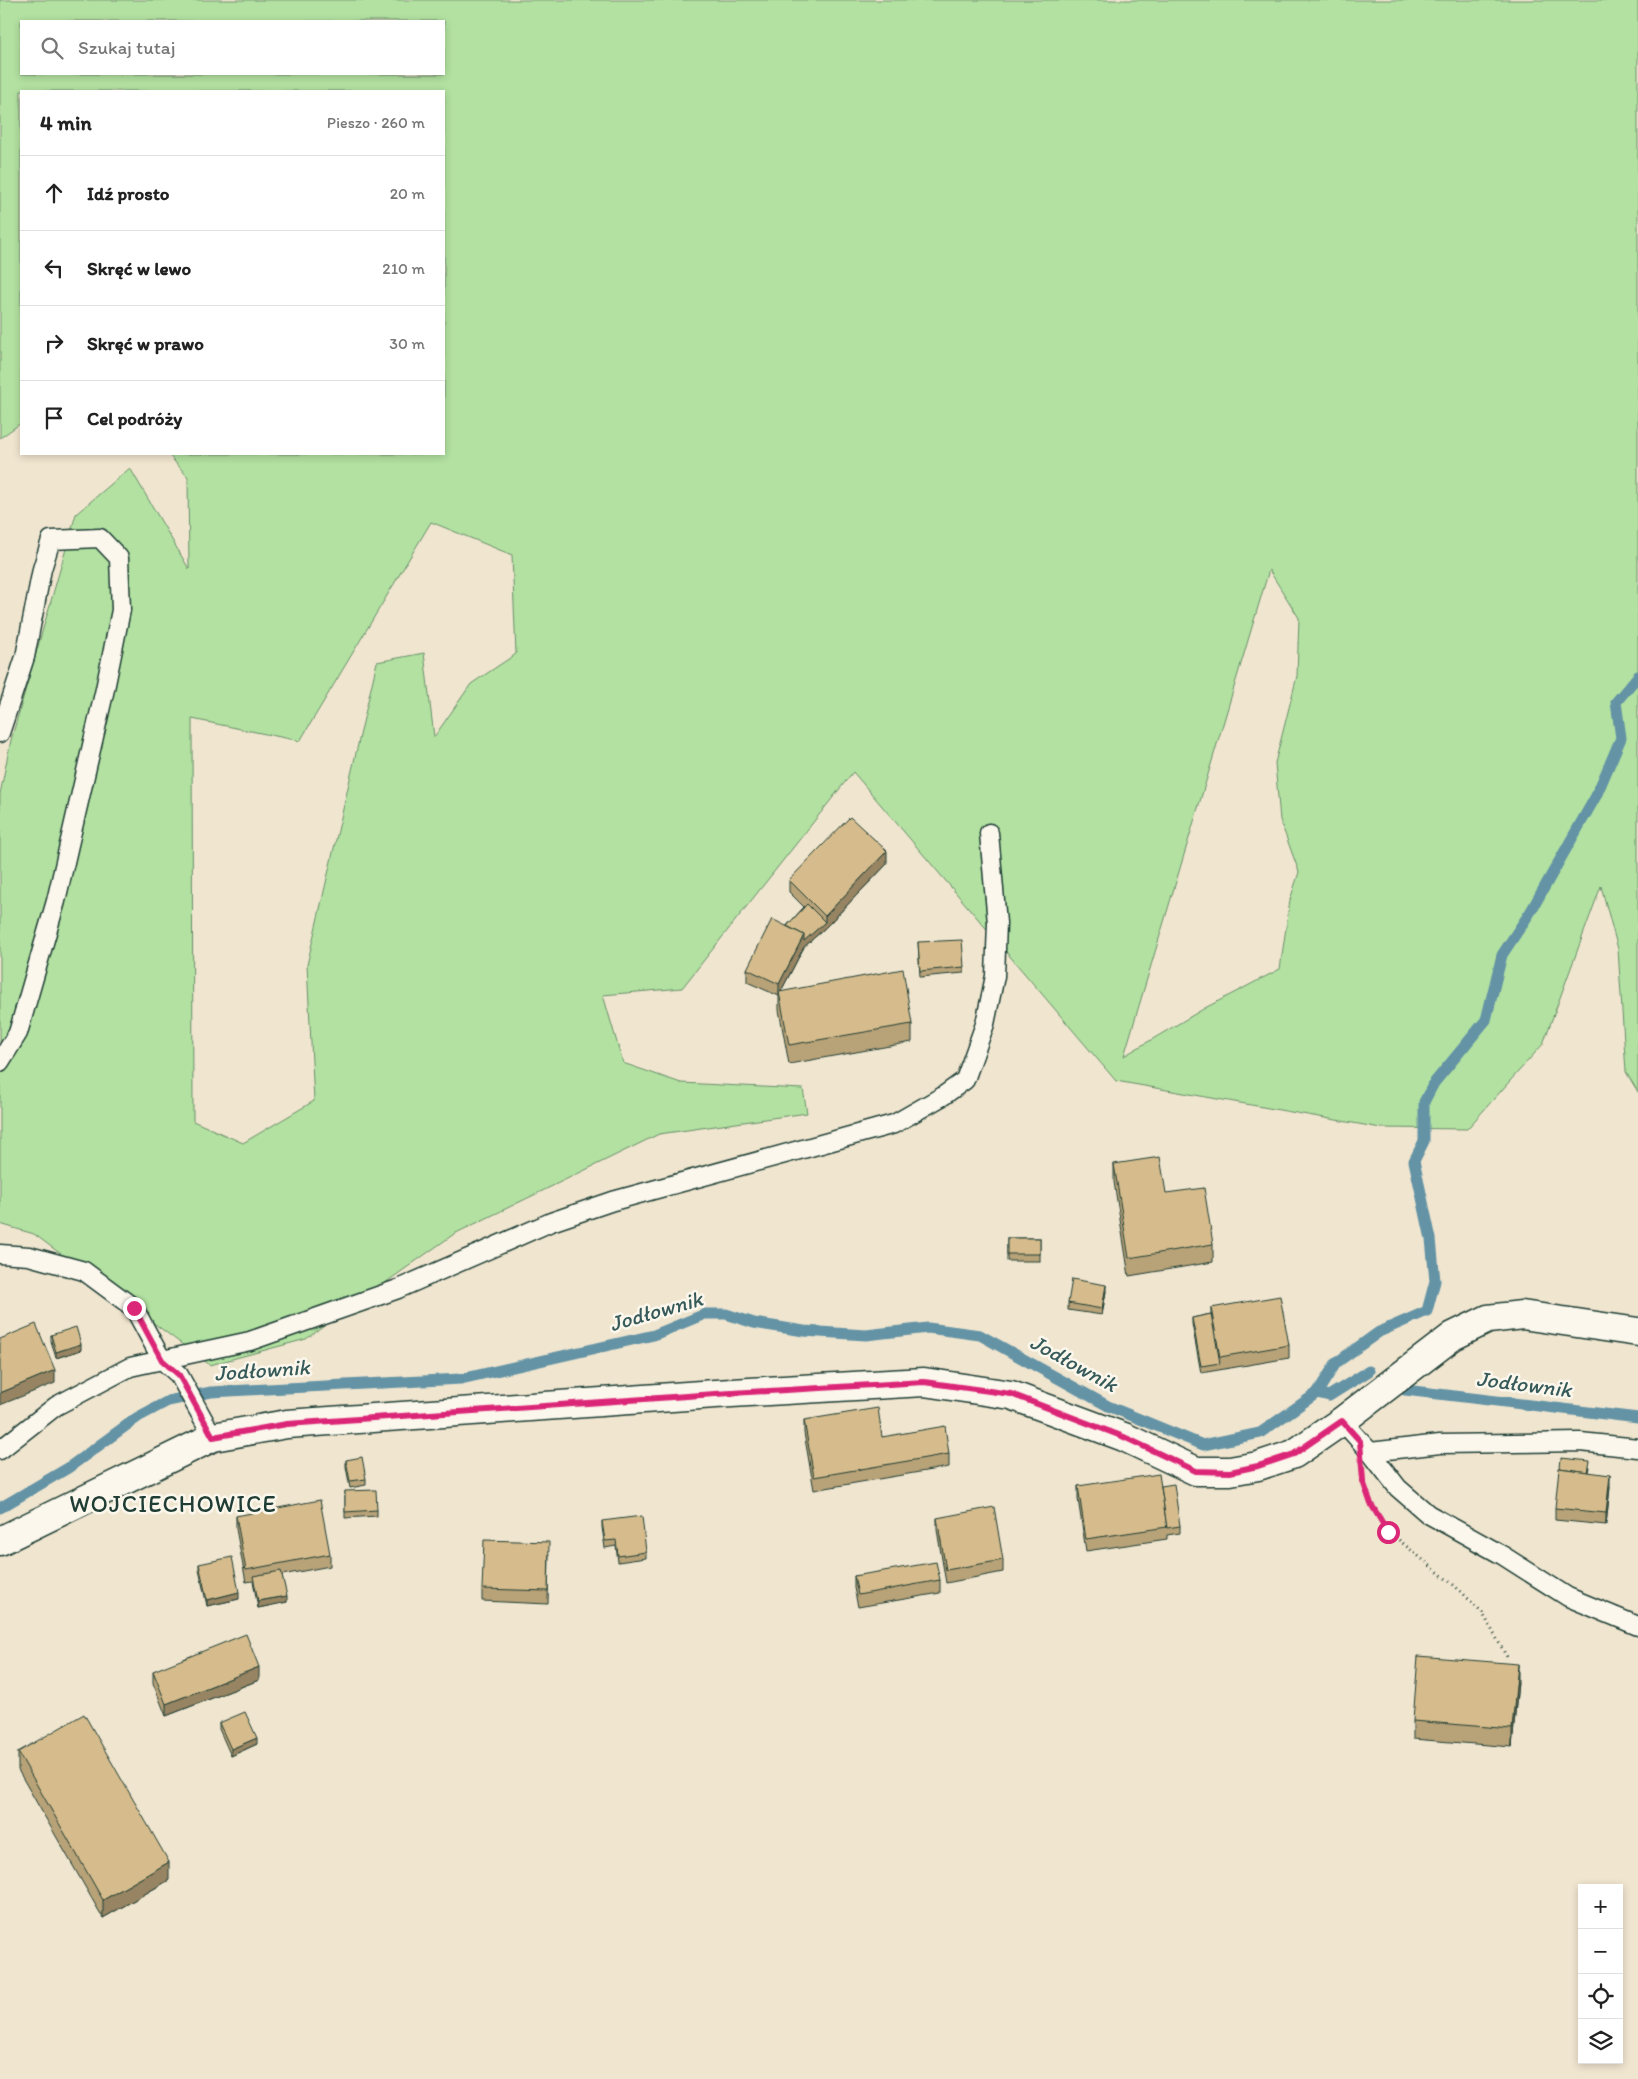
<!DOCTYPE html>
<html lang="pl">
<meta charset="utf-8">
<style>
:root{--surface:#fff;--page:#f6f6f6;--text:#222;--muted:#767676;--line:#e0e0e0}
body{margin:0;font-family:Itim,sans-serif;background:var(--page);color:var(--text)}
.controls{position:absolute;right:15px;bottom:15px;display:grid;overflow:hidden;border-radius:0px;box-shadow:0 2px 8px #0003}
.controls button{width:45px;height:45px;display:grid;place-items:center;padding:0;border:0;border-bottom:1px solid var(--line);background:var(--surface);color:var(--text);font:25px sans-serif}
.stop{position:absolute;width:15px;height:15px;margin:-11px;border:4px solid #db2777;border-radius:50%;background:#fff}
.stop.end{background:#db2777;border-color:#fff;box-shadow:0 1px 5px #0008}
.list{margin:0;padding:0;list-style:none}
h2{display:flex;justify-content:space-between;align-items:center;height:65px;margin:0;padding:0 20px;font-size:21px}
h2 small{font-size:16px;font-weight:400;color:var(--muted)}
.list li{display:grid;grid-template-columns:32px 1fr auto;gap:15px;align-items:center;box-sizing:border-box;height:75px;padding:0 20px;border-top:1px solid var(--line)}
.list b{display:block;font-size:19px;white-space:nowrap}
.list em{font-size:16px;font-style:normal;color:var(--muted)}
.icon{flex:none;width:28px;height:28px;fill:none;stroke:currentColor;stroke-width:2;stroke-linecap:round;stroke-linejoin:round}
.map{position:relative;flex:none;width:1638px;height:2079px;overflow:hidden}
.search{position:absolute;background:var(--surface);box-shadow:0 2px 8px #0003;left:20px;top:20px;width:425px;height:55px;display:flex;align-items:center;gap:12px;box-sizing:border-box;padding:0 18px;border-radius:0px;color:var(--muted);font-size:19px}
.panel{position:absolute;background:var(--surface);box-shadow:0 2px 8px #0003;left:20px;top:90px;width:425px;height:365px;border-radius:0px}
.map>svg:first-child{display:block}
</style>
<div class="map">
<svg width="1638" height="2079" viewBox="0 0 1638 2079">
<rect width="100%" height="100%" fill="#f0e5cf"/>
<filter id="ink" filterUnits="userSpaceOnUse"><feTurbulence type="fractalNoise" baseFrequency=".02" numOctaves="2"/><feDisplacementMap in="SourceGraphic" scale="10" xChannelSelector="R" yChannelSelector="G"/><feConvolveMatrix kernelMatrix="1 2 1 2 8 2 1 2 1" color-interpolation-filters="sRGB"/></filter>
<g filter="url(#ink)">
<path fill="#b2e1a1" stroke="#688f6a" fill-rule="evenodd" d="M 0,0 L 1638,0 L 1638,1092 L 1626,1072 L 1618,949 L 1601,886 L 1543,1044 L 1467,1129 L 1381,1128 L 1116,1081 L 853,772 L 682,988 L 603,995 L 623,1063 L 681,1083 L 803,1089 L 807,1113 L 659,1134 L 454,1234 L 306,1339 L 210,1365 L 34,1234 L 0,1224 L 0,794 L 11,740 L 76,514 L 130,468 L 189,569 L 188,477 L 168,454 L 444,454 L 444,91 L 21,91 L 21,423 L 0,438 ZM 21,21 L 444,21 L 444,74 L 21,74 ZM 431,522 L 512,555 L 516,654 L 471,684 L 434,737 L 424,653 L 377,662 L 307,965 L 314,1101 L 243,1143 L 193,1121 L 192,719 L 300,741 ZM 1269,570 L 1299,618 L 1297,676 L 1275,763 L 1280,820 L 1299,872 L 1290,900 L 1280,969 L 1205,1008 L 1124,1056 Z"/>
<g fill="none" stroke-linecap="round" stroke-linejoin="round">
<g stroke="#6393a5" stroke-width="11">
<path d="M 1405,1390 L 1638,1418"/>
<path d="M 1317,1393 L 1336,1363 L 1379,1332 L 1427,1311 L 1435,1281 L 1431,1239 L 1414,1161 L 1424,1141 L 1424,1102 L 1434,1083 L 1486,1020 L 1502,955 L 1531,911 L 1596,796 L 1621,738 L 1616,702 L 1638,676"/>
<path d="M 0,1508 L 68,1468 L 138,1417 L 168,1401 L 211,1392 L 461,1379 L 654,1335 L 705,1314 L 726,1314 L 754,1323 L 804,1331 L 866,1335 L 928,1328 L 980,1335 L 1108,1406 L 1203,1445 L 1260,1433 L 1317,1393 L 1329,1396 L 1369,1371"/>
</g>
<g stroke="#1f3d34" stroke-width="21">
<g id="lane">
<path d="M 0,733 L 25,657 L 42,569 L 51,540 L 100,538 L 119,558 L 121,610 L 105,689 L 56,901 L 18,1033 L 0,1062"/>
<path d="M 0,1254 L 29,1256 L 84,1271 L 134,1308 L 162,1360 L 250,1341 L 398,1289 L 551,1222 L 613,1201 L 894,1124 L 943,1096 L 965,1080 L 985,1024 L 995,976 L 997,923 L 989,833"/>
<path d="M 1342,1421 L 1370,1452 L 1398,1488 L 1428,1514 L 1502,1555 L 1568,1597 L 1638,1626"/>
<path d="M 0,1450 L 56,1406 L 130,1367 L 162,1360 L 179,1375 L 213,1437"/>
<path d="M 1370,1452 L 1440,1444 L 1580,1442 L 1638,1448"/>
</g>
</g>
<g stroke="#1f3d34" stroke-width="31">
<path id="secondary" d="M 0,1541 L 213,1437 L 287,1424 L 715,1394 L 924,1382 L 1011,1395 L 1124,1437 L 1196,1471 L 1230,1471 L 1258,1466 L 1294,1454 L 1342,1421 L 1453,1336 L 1488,1319 L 1522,1315 L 1638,1332"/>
</g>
<path stroke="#1f3d34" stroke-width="3" stroke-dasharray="1 4" stroke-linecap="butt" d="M 1370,1500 L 1388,1531 L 1456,1587 L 1482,1612 L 1508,1659"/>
<use href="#lane" stroke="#fbf7ec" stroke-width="18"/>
<use href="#secondary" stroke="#fbf7ec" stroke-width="28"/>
</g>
<g fill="#b8a278" stroke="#1f3d34">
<path d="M 887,864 L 825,928 L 804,947 L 781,991 L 912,1024 L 912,1042 L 789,1064 L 779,1010 L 779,996 L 747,982 L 747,969 L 804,907 L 789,892 L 789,880 Z"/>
<path d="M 918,942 L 964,967 L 964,973 L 920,977 Z"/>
<path d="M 1114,1164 L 1166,1193 L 1213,1244 L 1213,1262 L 1129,1276 L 1114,1182 Z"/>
<rect x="1007" y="1238" width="33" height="23"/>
<path d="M 1106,1291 L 1102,1315 L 1068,1310 L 1068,1303 Z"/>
<path d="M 1211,1308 L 1289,1345 L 1289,1358 L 1201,1373 L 1192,1324 L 1192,1318 L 1211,1314 Z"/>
<path d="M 51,1335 L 81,1350 L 56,1358 L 51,1341 Z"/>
<path d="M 804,1420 L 882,1437 L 949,1454 L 949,1467 L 814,1490 L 804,1433 Z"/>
<path d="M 346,1460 L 366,1479 L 366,1485 L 350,1488 L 346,1467 Z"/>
<path d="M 1590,1467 L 1589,1472 L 1610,1487 L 1606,1525 L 1555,1520 L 1555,1508 Z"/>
<path d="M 1078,1486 L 1161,1486 L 1180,1526 L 1180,1533 L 1167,1535 L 1167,1539 L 1086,1551 L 1078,1499 Z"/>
<path d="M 345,1491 L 377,1510 L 377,1516 L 345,1518 Z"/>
<path d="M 236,1516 L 330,1554 L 330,1566 L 282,1575 L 287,1602 L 258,1608 L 253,1581 L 246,1582 L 236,1529 Z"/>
<path d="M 937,1518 L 1003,1560 L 1003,1572 L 946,1583 L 937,1530 Z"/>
<path d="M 602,1521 L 646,1552 L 646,1558 L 618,1562 L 616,1546 L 605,1548 L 602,1527 Z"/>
<path d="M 549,1555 L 548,1604 L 482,1601 L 482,1589 Z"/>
<path d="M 199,1564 L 239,1599 L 207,1606 L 199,1570 Z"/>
<path d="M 854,1576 L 940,1580 L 940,1593 L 858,1607 L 854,1588 Z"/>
<path d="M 153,1671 L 259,1680 L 166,1716 L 153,1683 Z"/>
<path d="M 1518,1682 L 1512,1747 L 1413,1739 L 1413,1721 Z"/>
<path d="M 219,1723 L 257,1744 L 231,1756 L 219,1729 Z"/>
<path d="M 18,1752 L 169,1880 L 103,1918 L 18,1770 Z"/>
</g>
<g fill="#968462" stroke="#1f3d34">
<path d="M 887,851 L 887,864 L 825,928 L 804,947 L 779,995 L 779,984 L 804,935 L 825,922 L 825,916 Z"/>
<path d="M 1106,1285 L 1106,1291 L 1102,1315 L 1102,1309 Z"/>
<path d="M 81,1344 L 81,1350 L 56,1358 L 56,1352 Z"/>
<path d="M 55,1370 L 55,1383 L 0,1405 L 0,1393 Z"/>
<path d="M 1610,1475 L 1610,1487 L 1606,1525 L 1606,1513 Z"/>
<path d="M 239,1592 L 239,1599 L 207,1606 L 207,1600 Z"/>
<path d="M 287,1596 L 287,1602 L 258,1608 L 258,1601 Z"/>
<path d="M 1518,1664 L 1518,1682 L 1512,1747 L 1512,1729 Z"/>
<path d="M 259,1667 L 259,1680 L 166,1716 L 166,1704 Z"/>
<path d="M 257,1738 L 257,1744 L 231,1756 L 231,1749 Z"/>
<path d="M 169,1862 L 169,1880 L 103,1918 L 103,1900 Z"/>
</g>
<g fill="#d6bc8c" stroke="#1f3d34">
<path d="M 850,817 L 887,851 L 825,916 L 789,880 Z"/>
<path d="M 807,904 L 825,922 L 804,941 L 804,935 L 787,926 Z"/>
<path d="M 772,919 L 804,935 L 779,984 L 747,969 Z"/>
<path d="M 962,940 L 964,967 L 920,971 L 918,942 Z"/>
<path d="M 903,969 L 912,1024 L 789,1045 L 779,992 Z"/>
<path d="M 1160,1157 L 1166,1193 L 1204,1188 L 1213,1244 L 1129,1258 L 1114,1164 Z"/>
<rect x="1007" y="1238" width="33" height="16"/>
<path d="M 1072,1279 L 1106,1285 L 1102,1309 L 1068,1303 Z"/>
<path d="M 1280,1296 L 1289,1345 L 1220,1357 L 1211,1308 Z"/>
<path d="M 1211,1314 L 1220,1363 L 1201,1366 L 1192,1318 Z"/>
<path d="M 36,1324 L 55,1370 L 0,1393 L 0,1339 Z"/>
<path d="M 76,1327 L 81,1344 L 56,1352 L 51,1335 Z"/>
<path d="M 878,1408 L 882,1437 L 945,1426 L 949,1454 L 814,1477 L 804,1420 Z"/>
<path d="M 362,1457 L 366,1479 L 350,1481 L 346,1460 Z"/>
<path d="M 1561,1458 L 1590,1461 L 1588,1472 L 1560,1468 Z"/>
<path d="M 1559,1468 L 1610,1475 L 1606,1513 L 1555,1508 Z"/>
<path d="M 1159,1474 L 1167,1527 L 1086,1539 L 1078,1486 Z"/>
<path d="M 1174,1484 L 1180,1526 L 1167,1528 L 1161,1486 Z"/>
<path d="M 376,1490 L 377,1510 L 345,1512 L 345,1491 Z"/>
<path d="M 320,1500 L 330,1554 L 246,1570 L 236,1516 Z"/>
<path d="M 994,1507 L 1003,1560 L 946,1570 L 937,1518 Z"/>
<path d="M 642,1516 L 646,1552 L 618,1556 L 616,1540 L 605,1541 L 602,1521 Z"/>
<path d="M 484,1540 L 549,1542 L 548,1591 L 482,1589 Z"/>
<path d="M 232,1557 L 239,1592 L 207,1600 L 199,1564 Z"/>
<path d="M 936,1562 L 940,1580 L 858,1595 L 854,1576 Z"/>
<path d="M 281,1571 L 287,1596 L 258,1601 L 253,1576 Z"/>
<path d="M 246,1634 L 259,1667 L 166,1704 L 153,1671 Z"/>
<path d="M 1418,1656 L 1518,1664 L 1512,1729 L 1413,1721 Z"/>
<path d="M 245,1712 L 257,1738 L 231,1749 L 219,1723 Z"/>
<path d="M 84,1714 L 169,1862 L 103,1900 L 18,1752 Z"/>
</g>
</g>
<g fill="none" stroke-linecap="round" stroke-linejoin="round" filter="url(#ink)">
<path stroke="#db2777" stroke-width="6" d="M 134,1308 L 162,1360 L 179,1375 L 213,1437 L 287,1424 L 715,1394 L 924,1382 L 1011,1394 L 1124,1437 L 1196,1471 L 1230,1472 L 1258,1466 L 1294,1454 L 1342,1421 L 1360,1441 L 1363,1481 L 1371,1504 L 1388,1532"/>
</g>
<g text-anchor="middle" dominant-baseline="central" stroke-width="5" stroke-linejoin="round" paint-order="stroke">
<g font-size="22" font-style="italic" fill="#365a5a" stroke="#fbf7ec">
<text transform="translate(656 1311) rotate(-16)">Jodłownik</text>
<text transform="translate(1074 1363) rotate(29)">Jodłownik</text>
<text transform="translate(262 1370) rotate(-4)">Jodłownik</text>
<text transform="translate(1524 1384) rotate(7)">Jodłownik</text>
</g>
<g font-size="24" letter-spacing="1" fill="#1f3d34" stroke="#fbf7ec">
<text x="173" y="1503">WOJCIECHOWICE</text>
</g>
</g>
</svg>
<div class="controls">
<button>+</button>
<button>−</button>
<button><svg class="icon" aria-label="locate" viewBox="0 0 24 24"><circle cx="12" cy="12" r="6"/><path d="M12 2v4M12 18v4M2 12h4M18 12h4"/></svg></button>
<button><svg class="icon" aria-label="layers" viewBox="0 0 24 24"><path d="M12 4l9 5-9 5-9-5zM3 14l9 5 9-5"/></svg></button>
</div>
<div class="stop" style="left:1388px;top:1532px"></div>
<div class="stop end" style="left:134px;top:1308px"></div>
<div class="search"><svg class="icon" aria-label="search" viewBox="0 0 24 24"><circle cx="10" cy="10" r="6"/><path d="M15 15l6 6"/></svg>Szukaj tutaj</div>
<section class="panel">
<h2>4 min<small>Pieszo · 260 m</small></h2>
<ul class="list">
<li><svg class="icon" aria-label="ahead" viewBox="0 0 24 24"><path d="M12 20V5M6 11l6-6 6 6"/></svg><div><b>Idź prosto</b></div><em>20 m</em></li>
<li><svg class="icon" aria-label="left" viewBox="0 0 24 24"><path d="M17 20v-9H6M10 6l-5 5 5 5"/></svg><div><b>Skręć w lewo</b></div><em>210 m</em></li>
<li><svg class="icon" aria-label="right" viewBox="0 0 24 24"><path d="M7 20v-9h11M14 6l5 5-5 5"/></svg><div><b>Skręć w prawo</b></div><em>30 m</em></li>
<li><svg class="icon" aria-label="arrive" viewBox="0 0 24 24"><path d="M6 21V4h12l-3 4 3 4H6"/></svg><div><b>Cel podróży</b></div></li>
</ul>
</section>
</div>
